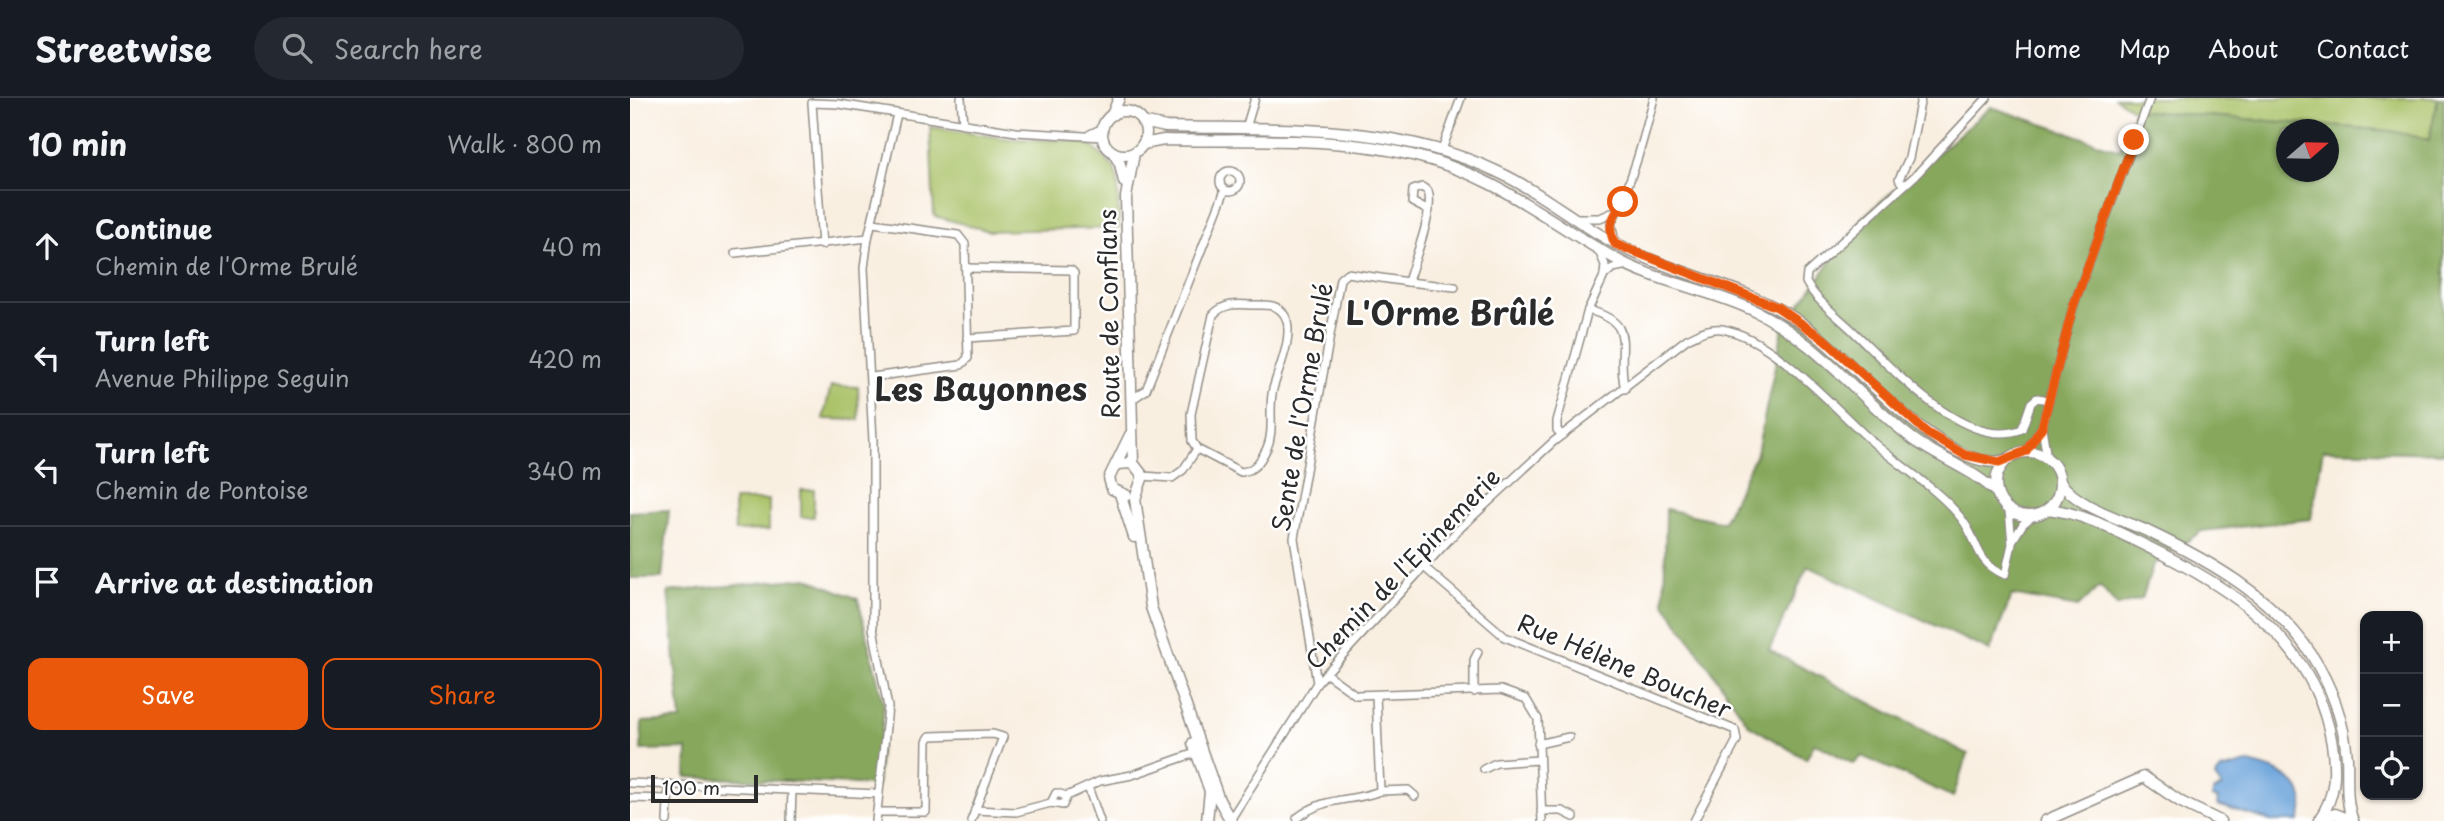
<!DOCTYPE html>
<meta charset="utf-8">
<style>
:root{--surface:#171b24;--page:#242831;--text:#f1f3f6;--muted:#9ea1a6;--line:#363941;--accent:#ea580c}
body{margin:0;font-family:"Playpen Sans",sans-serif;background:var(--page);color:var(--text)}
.controls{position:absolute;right:21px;bottom:21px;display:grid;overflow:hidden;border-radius:14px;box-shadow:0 2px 5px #0004}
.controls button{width:63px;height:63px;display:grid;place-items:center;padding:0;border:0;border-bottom:2px solid var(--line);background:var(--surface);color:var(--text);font:35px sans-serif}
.compass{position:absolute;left:1646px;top:21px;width:63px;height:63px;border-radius:50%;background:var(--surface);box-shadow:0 2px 5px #0004;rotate:70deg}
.scale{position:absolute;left:21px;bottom:18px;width:107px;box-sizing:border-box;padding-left:7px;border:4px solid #2b2b2b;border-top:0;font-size:19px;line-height:24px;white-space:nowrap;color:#2b2b2b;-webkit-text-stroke:5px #fff;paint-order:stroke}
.stop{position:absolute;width:21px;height:21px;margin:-16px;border:5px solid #ea580c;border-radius:50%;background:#fff}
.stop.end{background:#ea580c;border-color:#fff;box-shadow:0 2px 7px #0008}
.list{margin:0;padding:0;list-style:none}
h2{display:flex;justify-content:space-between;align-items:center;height:91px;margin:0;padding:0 28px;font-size:30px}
h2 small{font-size:23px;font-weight:400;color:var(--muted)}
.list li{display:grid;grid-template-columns:46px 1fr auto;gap:21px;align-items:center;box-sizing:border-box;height:112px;padding:0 28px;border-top:2px solid var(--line)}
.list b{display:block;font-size:26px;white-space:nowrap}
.list p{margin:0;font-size:23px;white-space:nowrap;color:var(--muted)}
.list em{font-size:23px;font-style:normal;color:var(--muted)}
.actions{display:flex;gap:14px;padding:21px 28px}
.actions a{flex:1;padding:16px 0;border:2px solid var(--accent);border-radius:14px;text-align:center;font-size:24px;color:var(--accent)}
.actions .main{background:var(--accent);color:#fff}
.icon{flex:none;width:38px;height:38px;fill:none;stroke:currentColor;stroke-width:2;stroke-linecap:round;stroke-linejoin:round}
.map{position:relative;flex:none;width:1814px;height:723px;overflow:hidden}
header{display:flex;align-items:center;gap:42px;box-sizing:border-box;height:98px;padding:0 35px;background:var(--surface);border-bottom:2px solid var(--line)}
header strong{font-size:33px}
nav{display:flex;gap:38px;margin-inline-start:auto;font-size:24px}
.search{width:490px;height:63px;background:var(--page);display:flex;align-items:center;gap:18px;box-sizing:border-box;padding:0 24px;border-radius:38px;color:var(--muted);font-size:26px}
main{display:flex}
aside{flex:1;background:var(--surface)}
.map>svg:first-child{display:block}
</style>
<header>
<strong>Streetwise</strong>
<div class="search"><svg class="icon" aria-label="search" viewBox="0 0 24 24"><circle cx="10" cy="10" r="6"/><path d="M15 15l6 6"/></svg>Search here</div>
<nav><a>Home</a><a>Map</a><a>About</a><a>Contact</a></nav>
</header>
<main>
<aside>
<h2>10 min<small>Walk · 800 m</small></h2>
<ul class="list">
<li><svg class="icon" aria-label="ahead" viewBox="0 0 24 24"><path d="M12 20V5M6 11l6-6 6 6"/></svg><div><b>Continue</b><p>Chemin de l'Orme Brulé</p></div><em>40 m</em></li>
<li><svg class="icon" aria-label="left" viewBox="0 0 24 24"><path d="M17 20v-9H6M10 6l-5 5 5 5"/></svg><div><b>Turn left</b><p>Avenue Philippe Seguin</p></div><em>420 m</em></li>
<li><svg class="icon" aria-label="left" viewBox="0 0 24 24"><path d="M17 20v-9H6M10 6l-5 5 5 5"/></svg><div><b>Turn left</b><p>Chemin de Pontoise</p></div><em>340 m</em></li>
<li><svg class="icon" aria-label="arrive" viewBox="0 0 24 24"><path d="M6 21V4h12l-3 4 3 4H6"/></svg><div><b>Arrive at destination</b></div></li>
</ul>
<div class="actions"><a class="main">Save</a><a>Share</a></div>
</aside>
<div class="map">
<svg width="1814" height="723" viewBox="0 0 1814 723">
<rect width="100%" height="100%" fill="#fff"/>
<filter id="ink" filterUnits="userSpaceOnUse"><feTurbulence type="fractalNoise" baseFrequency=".0143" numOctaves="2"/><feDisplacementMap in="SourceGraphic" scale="14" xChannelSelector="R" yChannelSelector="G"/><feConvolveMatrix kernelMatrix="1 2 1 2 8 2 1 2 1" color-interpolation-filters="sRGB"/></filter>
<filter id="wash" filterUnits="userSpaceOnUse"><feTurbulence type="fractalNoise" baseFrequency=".00686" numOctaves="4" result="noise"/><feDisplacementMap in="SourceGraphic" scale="28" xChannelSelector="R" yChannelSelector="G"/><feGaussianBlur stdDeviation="1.57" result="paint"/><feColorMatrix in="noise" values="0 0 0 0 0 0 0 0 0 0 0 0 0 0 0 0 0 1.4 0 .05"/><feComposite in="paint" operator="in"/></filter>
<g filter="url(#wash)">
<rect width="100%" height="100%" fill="#f9efe1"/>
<g fill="#a9c166" stroke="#6a7648" stroke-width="2">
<path d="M 1485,0 L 1808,0 L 1799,42 L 1762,33 L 1504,12 Z"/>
<path d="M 300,29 L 380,41 L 449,43 L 462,48 L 484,70 L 488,83 L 489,130 L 359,133 L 304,118 Z"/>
<path d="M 201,288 L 228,289 L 229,322 L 193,321 Z"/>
<rect x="171" y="392" width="13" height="27"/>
<path d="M 104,402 L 139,402 L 139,432 L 105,433 Z"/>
</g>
<g fill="#86a75b" stroke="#586943" stroke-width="2" fill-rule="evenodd">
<path d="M 1808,0 L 1814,0 L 1814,355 L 1693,352 L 1681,421 L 1572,433 L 1523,467 L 1512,501 L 1487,508 L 1470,488 L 1448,509 L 1382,497 L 1360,553 L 1178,468 L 1139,552 L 1338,656 L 1323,699 L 1232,658 L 1224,666 L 1185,645 L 1176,661 L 1119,627 L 1034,504 L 1036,411 L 1093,424 L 1127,354 L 1153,230 L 1233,119 L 1361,9 L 1490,52 L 1504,12 L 1762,33 L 1799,42 ZM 1657,32 L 1699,32 L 1699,74 L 1657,74 Z"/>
<path d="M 39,412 L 32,480 L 0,480 L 0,414 Z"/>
<path d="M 177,480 L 228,501 L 254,608 L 247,687 L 56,679 L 57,651 L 11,652 L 12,624 L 51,622 L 38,494 Z"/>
</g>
<path fill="#6ba3da" stroke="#4b6782" stroke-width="2" d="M 1617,665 C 1646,670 1685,685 1669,723 L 1641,723 L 1587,707 L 1588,701 L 1582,699 L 1584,693 L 1592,689 L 1585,679 L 1591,672 Z"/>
</g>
<g filter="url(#ink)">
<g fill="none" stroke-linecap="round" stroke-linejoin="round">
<g stroke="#928d86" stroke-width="10">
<g id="street">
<path d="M 331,0 L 333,26"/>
<path d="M 1357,0 L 1286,77 L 1177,175 L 1176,184 C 1185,202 1209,219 1224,234 C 1260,268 1336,355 1392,331 L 1401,305 L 1407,300 L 1419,302"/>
<path d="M 616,30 L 625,0"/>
<path d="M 460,36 L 473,30"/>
<path d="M 812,52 L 831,0"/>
<circle cx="600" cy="83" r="10"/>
<path d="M 1273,87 L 1269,81 L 1279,60 L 1291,0"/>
<path d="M 947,120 L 970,120 L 986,113"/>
<path d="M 985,145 L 981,125 C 1002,85 1013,44 1024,0"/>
<path d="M 192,147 L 182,5 L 209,6 L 386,34 L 472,39"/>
<path d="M 105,155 L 238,140"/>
<path d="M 337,170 L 441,172 L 444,175 L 444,233 L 337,240"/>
<path d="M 974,177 L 983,170 L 998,167"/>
<path d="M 778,184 L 825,189"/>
<path d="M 958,212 C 1011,226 984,250 995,291"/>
<path d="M 242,279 L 331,267 L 338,260 L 335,146 L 328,137 L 243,125"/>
<path d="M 501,302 L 516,292 L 595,92"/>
<path d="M 1412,330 L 1417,360"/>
<path d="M 932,337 L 927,332 L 927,323 L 958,212 L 974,178 L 975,167 L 969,153"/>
<path d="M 1396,353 L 1412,329 L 1443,209 L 1520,0"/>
<path d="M 513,378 L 542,380 L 553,372 L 567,351 L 562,343 L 561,316 L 583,217 C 594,205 606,206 622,207 C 635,207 648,205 655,218 C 665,237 648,272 643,291 C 638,310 645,332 637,350 C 631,362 625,373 611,374 L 567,351"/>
<path d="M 1383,442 L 1393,426 L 1403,418"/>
<path d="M 794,469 L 875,539 L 1105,632 L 1107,642 L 1064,723"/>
<path d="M 698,577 L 726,597 L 871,592 L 896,601 L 908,621 L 912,723"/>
<path d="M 687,585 L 664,440 L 710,181 L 717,175 L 778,184 C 784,162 805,112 798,93 L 792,89 L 783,92 L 782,104 L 799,113"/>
<path d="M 844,594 L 844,562 L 848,554"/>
<path d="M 908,646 L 939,639"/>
<path d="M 854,671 L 866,665 L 909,662"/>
<path d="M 0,685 L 249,696"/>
<path d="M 458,689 L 470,723"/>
<path d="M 750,693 L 778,692 L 785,698"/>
<path d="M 437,698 L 426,695 L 421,705 L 433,707 L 437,698 L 470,683 L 502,677 L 571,653"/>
<path d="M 0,700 L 38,701"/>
<path d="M 345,712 L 386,714 L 421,705"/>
<path d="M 911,713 L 932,713 L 944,719"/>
<path d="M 247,714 L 296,714 L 297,643 L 300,638 L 363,636 L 373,639 L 341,723"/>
<path d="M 667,720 C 697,697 719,705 750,693 L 746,597"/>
<path d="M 600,722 L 687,585 L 826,434 L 923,344 L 1057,241 C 1068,236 1079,229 1092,231 C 1145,240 1206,313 1246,347 C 1273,370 1309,392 1331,420 C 1350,444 1344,464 1375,477 L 1382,446 L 1379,412"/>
<path d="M 37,723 L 39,686"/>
<path d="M 161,723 L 162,692"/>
<path d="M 246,723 L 258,609 L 243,530 L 243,343 L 234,170 L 238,140 L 267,16"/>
</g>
</g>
<g stroke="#928d86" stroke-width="13">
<g id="secondary">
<circle cx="494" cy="35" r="22"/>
<path d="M 482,17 L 489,0"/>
<path d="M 512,24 L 536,29 C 650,32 762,24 868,74 C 916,96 956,134 1005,155 C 1060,180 1119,190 1170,224 C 1217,255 1318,380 1375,362"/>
<path d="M 513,46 L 534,42 C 616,44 701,37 782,57 C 864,76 913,120 984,160 C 1028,185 1081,191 1127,214 C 1189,245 1229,300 1283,341 C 1310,361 1343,371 1367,395"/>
<path d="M 483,54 L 490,66 L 494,84"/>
<circle cx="1398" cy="386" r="32"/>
<path d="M 503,365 L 496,99 L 504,55"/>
<path d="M 487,366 L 503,365 L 513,378 L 505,401 L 521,509 L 589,702 L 601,723"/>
<path d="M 1430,384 C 1449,410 1489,420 1517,433 C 1578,462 1643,498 1681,556 C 1701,587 1714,623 1717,660 C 1718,681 1715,703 1723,723"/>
<path d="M 490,396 L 504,439"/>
<path d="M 496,397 L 482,391 L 479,380 L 500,337"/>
<path d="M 1418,411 C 1452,415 1482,431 1512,446 C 1600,488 1685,542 1702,646 C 1706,674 1706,698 1689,722"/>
<path d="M 563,645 L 580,693 L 577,723"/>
<path d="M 1691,720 L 1705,716 L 1723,723"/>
<path d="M 1415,723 L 1514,679 L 1551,704 L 1590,723"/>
</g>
</g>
<use href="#street" stroke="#fff" stroke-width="7"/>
<use href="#secondary" stroke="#fff" stroke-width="10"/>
</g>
</g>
<g fill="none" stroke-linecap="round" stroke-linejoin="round" filter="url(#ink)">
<path stroke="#ea580c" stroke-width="9" d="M 993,104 C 983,118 976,129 985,146 L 1147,209 L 1194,241 L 1297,335 L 1335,357 L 1369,364 L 1396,353 L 1412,329 L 1443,209 L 1504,42"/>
</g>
<g text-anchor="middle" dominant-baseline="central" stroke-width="5" stroke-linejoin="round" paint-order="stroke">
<g font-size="24" fill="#2b2b2b" stroke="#fff">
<text transform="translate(478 216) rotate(-91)">Route de Conflans</text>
<text transform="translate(671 309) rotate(-80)">Sente de l'Orme Brulé</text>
<text transform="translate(772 470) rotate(-46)">Chemin de l'Epinemerie</text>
<text transform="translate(995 567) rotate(23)">Rue Hélène Boucher</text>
</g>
<g font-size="32" font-weight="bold" fill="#2b2b2b" stroke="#fff">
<text x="820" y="214">L'Orme Brûlé</text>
<text x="351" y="290">Les Bayonnes</text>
</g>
</g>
</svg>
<div class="controls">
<button>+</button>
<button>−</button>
<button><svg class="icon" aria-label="locate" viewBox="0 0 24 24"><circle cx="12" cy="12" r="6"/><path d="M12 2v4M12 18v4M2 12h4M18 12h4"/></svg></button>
</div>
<svg class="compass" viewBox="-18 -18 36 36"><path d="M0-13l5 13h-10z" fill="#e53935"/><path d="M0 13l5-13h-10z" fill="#9ea1a6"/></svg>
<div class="scale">100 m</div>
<div class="stop" style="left:993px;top:104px"></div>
<div class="stop end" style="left:1504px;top:42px"></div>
</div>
</main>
